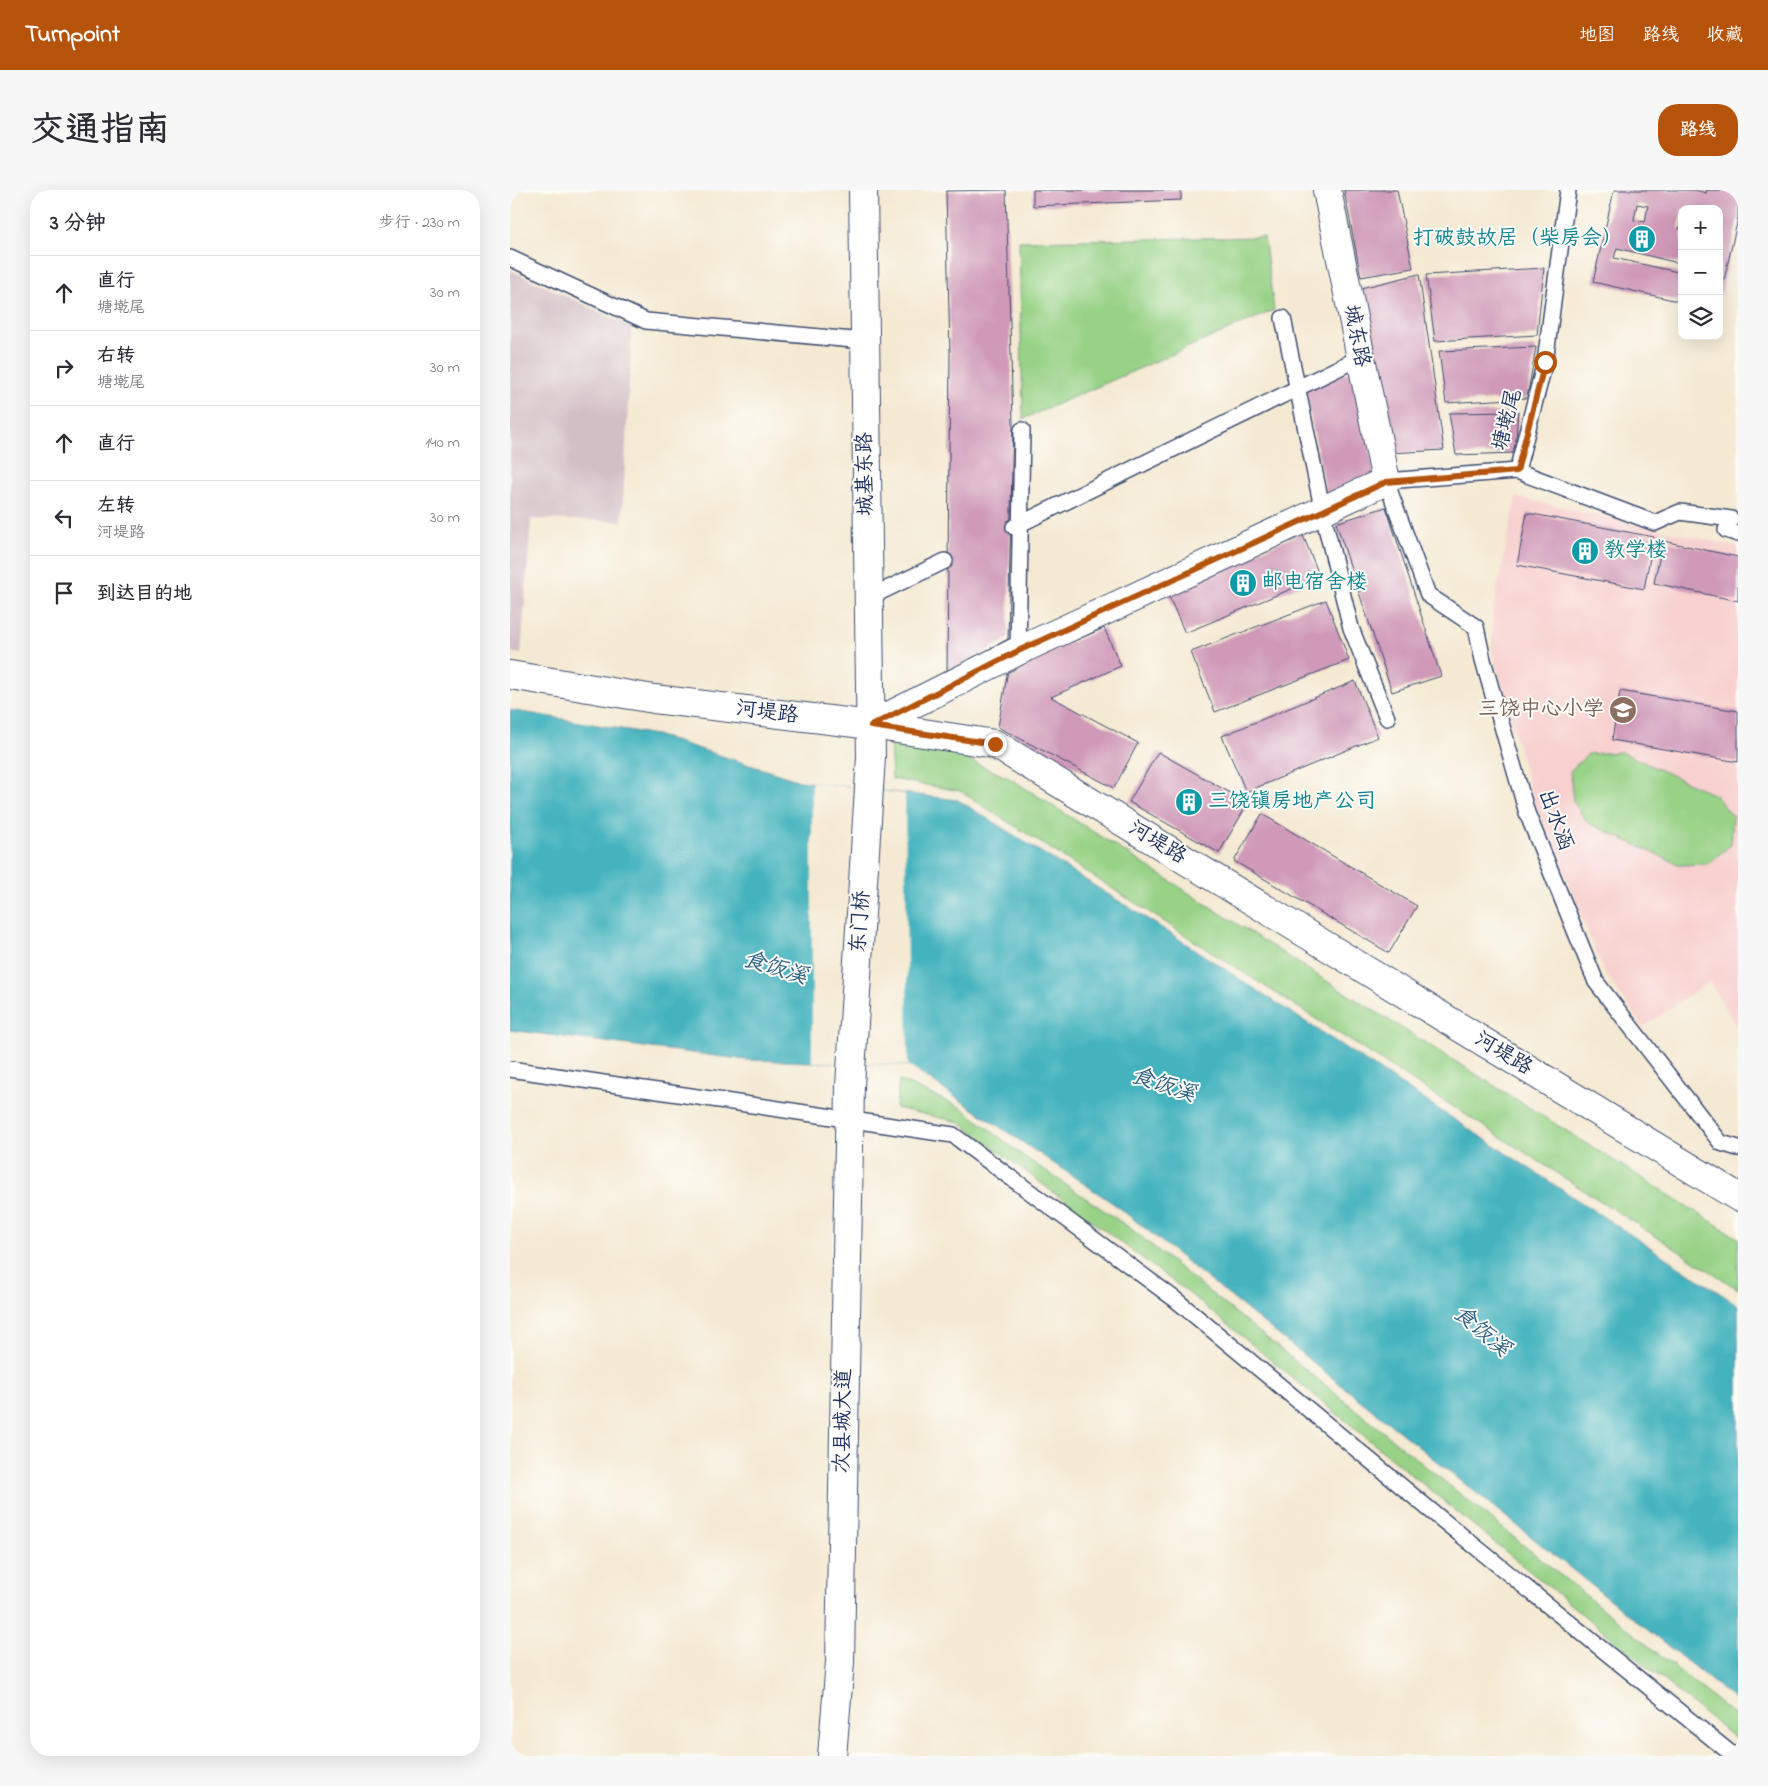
<!DOCTYPE html>
<html lang="zh">
<meta charset="utf-8">
<style>
:root{--surface:#fff;--page:#f7f7f7;--text:#2b2b33;--muted:#7c7c81;--line:#e1e1e2;--accent:#b45309}
body{margin:0;font-family:"Indie Flower","LXGW WenKai TC",sans-serif;background:var(--page);color:var(--text)}
.controls{position:absolute;right:15px;top:15px;display:grid;overflow:hidden;border-radius:10px;box-shadow:0 5px 20px #0002}
.controls button{width:45px;height:45px;display:grid;place-items:center;padding:0;border:0;border-bottom:1px solid var(--line);background:var(--surface);color:var(--text);font:25px sans-serif}
.stop{position:absolute;width:15px;height:15px;margin:-11px;border:4px solid #b45309;border-radius:50%;background:#fff}
.stop.end{background:#b45309;border-color:#fff;box-shadow:0 1px 5px #0008}
.list{margin:0;padding:0;list-style:none}
h2{display:flex;justify-content:space-between;align-items:center;height:65px;margin:0;padding:0 20px;font-size:21px}
h2 small{font-size:16px;font-weight:400;color:var(--muted)}
.list li{display:grid;grid-template-columns:32px 1fr auto;gap:15px;align-items:center;box-sizing:border-box;height:75px;padding:0 20px;border-top:1px solid var(--line)}
.list b{display:block;font-size:19px;white-space:nowrap}
.list p{margin:0;font-size:16px;white-space:nowrap;color:var(--muted)}
.list em{font-size:16px;font-style:normal;color:var(--muted)}
.icon{flex:none;width:28px;height:28px;fill:none;stroke:currentColor;stroke-width:2;stroke-linecap:round;stroke-linejoin:round}
.map{position:relative;flex:none;width:1228px;height:1566px;overflow:hidden;border-radius:20px}
header{display:flex;align-items:center;gap:30px;box-sizing:border-box;height:70px;padding:0 25px;background:var(--accent);color:#fff}
header strong{font-size:24px}
nav{display:flex;gap:28px;margin-inline-start:auto;font-size:18px}
.intro{display:flex;align-items:center;justify-content:space-between;box-sizing:border-box;height:120px;padding:0 30px}
h1{margin:0;font-size:35px}
.button{padding:12px 22px;border-radius:20px;background:var(--accent);color:#fff;font-size:18px;font-weight:700}
main{display:flex;gap:30px;padding:0 30px}
aside{flex:1;background:var(--surface);border-radius:20px;box-shadow:0 5px 20px #0002}
.map>svg:first-child{display:block}
</style>
<header>
<strong>Turnpoint</strong>
<nav><a>地图</a><a>路线</a><a>收藏</a></nav>
</header>
<div class="intro"><h1>交通指南</h1><a class="button">路线</a></div>
<main>
<aside>
<h2>3 分钟<small>步行 · 230 m</small></h2>
<ul class="list">
<li><svg class="icon" aria-label="ahead" viewBox="0 0 24 24"><path d="M12 20V5M6 11l6-6 6 6"/></svg><div><b>直行</b><p>塘墘尾</p></div><em>30 m</em></li>
<li><svg class="icon" aria-label="right" viewBox="0 0 24 24"><path d="M7 20v-9h11M14 6l5 5-5 5"/></svg><div><b>右转</b><p>塘墘尾</p></div><em>30 m</em></li>
<li><svg class="icon" aria-label="ahead" viewBox="0 0 24 24"><path d="M12 20V5M6 11l6-6 6 6"/></svg><div><b>直行</b></div><em>140 m</em></li>
<li><svg class="icon" aria-label="left" viewBox="0 0 24 24"><path d="M17 20v-9H6M10 6l-5 5 5 5"/></svg><div><b>左转</b><p>河堤路</p></div><em>30 m</em></li>
<li><svg class="icon" aria-label="arrive" viewBox="0 0 24 24"><path d="M6 21V4h12l-3 4 3 4H6"/></svg><div><b>到达目的地</b></div></li>
</ul>
</aside>
<div class="map">
<svg width="1228" height="1566" viewBox="0 0 1228 1566">
<rect width="100%" height="100%" fill="#fdfcf7"/>
<filter id="ink" filterUnits="userSpaceOnUse"><feTurbulence type="fractalNoise" baseFrequency=".02" numOctaves="2"/><feDisplacementMap in="SourceGraphic" scale="10" xChannelSelector="R" yChannelSelector="G"/><feConvolveMatrix kernelMatrix="1 2 1 2 8 2 1 2 1" color-interpolation-filters="sRGB"/></filter>
<filter id="wash" filterUnits="userSpaceOnUse"><feTurbulence type="fractalNoise" baseFrequency=".0096" numOctaves="4" result="noise"/><feDisplacementMap in="SourceGraphic" scale="20" xChannelSelector="R" yChannelSelector="G"/><feGaussianBlur stdDeviation="1.12" result="paint"/><feColorMatrix in="noise" values="0 0 0 0 0 0 0 0 0 0 0 0 0 0 0 0 0 1.4 0 .05"/><feComposite in="paint" operator="in"/></filter>
<g filter="url(#wash)">
<rect width="100%" height="100%" fill="#f4e9d2"/>
<path fill="#f7d0cf" d="M 1006,307 L 1228,357 L 1228,839 L 1199,792 L 1133,837 L 1093,780 L 1051,675 L 1026,621 L 982,459 L 982,424 Z"/>
<path fill="#d2bec5" d="M 0,80 L 122,137 L 112,331 L 21,329 L 11,464 L 0,462 Z"/>
<g fill="#97d286" stroke="#598072">
<path d="M 754,47 L 764,120 L 513,229 L 509,51 Z"/>
<path d="M 380,548 L 441,562 L 501,589 L 799,780 L 1228,1048 L 1228,1099 L 450,601 L 382,589 Z"/>
<path d="M 1111,562 L 1205,605 L 1223,627 L 1221,655 L 1197,674 L 1170,675 L 1078,633 L 1063,611 L 1060,581 L 1078,564 Z"/>
<path d="M 389,890 L 452,918 L 512,965 L 620,1038 L 1228,1528 L 1228,1551 L 680,1104 L 449,932 L 386,918 Z"/>
</g>
<path fill="#44b3be" stroke="#30718e" d="M 0,520 L 146,545 L 290,591 L 448,610 L 655,740 L 1228,1115 L 1228,1512 L 607,1016 L 398,875 L 237,870 L 0,840 Z"/>
<path fill="#f4e9d2" d="M 302,592 L 395,604 L 398,875 L 302,872 Z"/>
<g id="blocks">
<g fill="#cf99b7" fill-rule="evenodd">
<path d="M 496,0 L 503,234 L 498,449 L 437,482 L 440,163 L 436,1 Z"/>
<path d="M 523,0 L 671,0 L 671,10 L 523,16 Z"/>
<path d="M 834,0 L 887,0 L 903,78 L 851,87 Z"/>
<path d="M 1104,0 L 1185,0 L 1196,3 L 1197,0 L 1228,0 L 1228,28 L 1210,108 L 1209,19 L 1172,19 L 1169,39 L 1172,40 L 1172,74 L 1107,58 L 1104,68 L 1172,83 L 1172,112 L 1083,92 ZM 1127,14 L 1138,16 L 1135,32 L 1124,30 Z"/>
<path d="M 1034,78 L 1027,145 L 925,151 L 916,85 Z"/>
<path d="M 909,84 L 934,260 L 880,263 L 851,98 Z"/>
<path d="M 1026,157 L 1017,208 L 936,213 L 929,161 Z"/>
<path d="M 845,179 L 865,286 L 817,307 L 795,200 Z"/>
<path d="M 1008,222 L 1005,263 L 946,265 L 939,223 Z"/>
<path d="M 876,317 L 931,486 L 882,502 L 826,333 Z"/>
<path d="M 1017,323 L 1144,347 L 1134,399 L 1007,375 Z"/>
<path d="M 792,343 L 810,387 L 675,443 L 656,400 Z"/>
<path d="M 1153,351 L 1228,367 L 1228,411 L 1144,393 Z"/>
<path d="M 816,410 L 839,470 L 705,522 L 681,462 Z"/>
<path d="M 594,438 L 611,476 L 541,507 L 628,553 L 604,598 L 488,537 L 498,480 Z"/>
<path d="M 845,491 L 868,547 L 736,602 L 712,546 Z"/>
<path d="M 1110,501 L 1228,521 L 1228,572 L 1102,550 Z"/>
<path d="M 648,562 L 738,613 L 709,663 L 619,612 Z"/>
<path d="M 752,624 L 907,716 L 879,763 L 724,671 Z"/>
</g>
</g>
</g>
<g filter="url(#ink)">
<use href="#blocks" fill-opacity="0" stroke="#3c4b6f" stroke-width="1"/>
<g fill="none" stroke-linecap="round" stroke-linejoin="round">
<g stroke="#3c4b6f" stroke-width="18">
<g id="service">
<path d="M 0,68 L 136,131 L 354,151"/>
<path d="M 773,128 L 816,337 L 841,438 L 877,528"/>
<path d="M 1007,281 L 1035,172 L 1058,0"/>
<path d="M 504,337 L 851,167"/>
<path d="M 1228,344 L 1216,340 L 1221,329 L 1170,322 L 1145,333 L 1007,281 L 876,291 L 918,405 L 966,437 L 973,470 L 1017,623 L 1086,792 L 1211,953 L 1228,958"/>
<path d="M 358,408 L 435,371"/>
<path d="M 508,461 L 512,240"/>
<path d="M 0,879 L 443,945 L 666,1110 L 925,1324 L 1224,1566"/>
</g>
</g>
<g stroke="#3c4b6f" stroke-width="30">
<path id="minor" d="M 361,535 L 508,461 L 876,291 L 817,0"/>
</g>
<g stroke="#3c4b6f" stroke-width="30">
<path id="tertiary" d="M 0,485 L 144,509 L 361,535 L 485,554 L 1228,1007"/>
</g>
<g stroke="#3c4b6f" stroke-width="30">
<path id="trunk" d="M 322,1566 L 330,1472 L 340,896 L 361,567 L 353,0"/>
</g>
<use href="#service" stroke="#fff" stroke-width="15"/>
<use href="#minor" stroke="#fff" stroke-width="28"/>
<use href="#tertiary" stroke="#fff" stroke-width="28"/>
<use href="#trunk" stroke="#fff" stroke-width="28"/>
</g>
</g>
<g fill="none" stroke-linecap="round" stroke-linejoin="round" filter="url(#ink)">
<path stroke="#b45309" stroke-width="6" d="M 485,554 L 361,536 L 508,461 L 876,292 L 1007,281 L 1035,172"/>
</g>
<defs>
<g id="building-disc" transform="scale(1.4375)"><circle r="9.5" fill="#0f9aa8" stroke="#fdfcf7"/><path d="M-4-6H4V6H1V3H-1V6H-4ZM-2.5-4.3h1.7v1.8h-1.7ZM.8-4.3h1.7v1.8H.8ZM-2.5-1h1.7V.8h-1.7ZM.8-1h1.7V.8H.8Z" fill="#fff"/></g>
<g id="school-disc" transform="scale(1.4375)"><circle r="9.5" fill="#8d6e63" stroke="#fdfcf7"/><path d="M0-5L7-2L0 1L-7-2ZM-4 1L0 2.5L4 1V4Q0 6-4 4Z" fill="#fff"/></g>
</defs>
<g fill-rule="evenodd">
<use href="#building-disc" x="1132" y="49"/>
<use href="#building-disc" x="1075" y="361"/>
<use href="#building-disc" x="733" y="393"/>
<use href="#school-disc" x="1113" y="520"/>
<use href="#building-disc" x="679" y="612"/>
</g>
<g text-anchor="middle" dominant-baseline="central" stroke-width="4" stroke-linejoin="round" paint-order="stroke">
<g font-size="21" fill="#0d838f" stroke="#fdfcf7" text-anchor="start">
<text x="1113" y="49" text-anchor="end">打破鼓故居（柴房会）</text>
<text x="1094" y="361">教学楼</text>
<text x="752" y="393">邮电宿舍楼</text>
<text x="698" y="612">三饶镇房地产公司</text>
</g>
<g font-size="21" fill="#1b2f5e" stroke="#fdfcf7">
<text transform="translate(846 146) rotate(79)">城东路</text>
<text transform="translate(998 230) rotate(-76)">塘墘尾</text>
<text transform="translate(356 284) rotate(-91)">城基东路</text>
<text transform="translate(257 523) rotate(7)">河堤路</text>
<text transform="translate(1045 630) rotate(70)">出水涵</text>
<text transform="translate(647 653) rotate(31)">河堤路</text>
<text transform="translate(351 732) rotate(-86)">东门桥</text>
<text transform="translate(993 864) rotate(31)">河堤路</text>
<text transform="translate(334 1231) rotate(-89)">次县城大道</text>
</g>
<g font-size="21" fill="#785e54" stroke="#fdfcf7" text-anchor="end">
<text x="1094" y="520">三饶中心小学</text>
</g>
<g font-size="22" font-style="italic" fill="#295d80" stroke="#fdfcf7">
<text transform="translate(265 779) rotate(17)">食饭溪</text>
<text transform="translate(653 896) rotate(18)">食饭溪</text>
<text transform="translate(971 1142) rotate(40)">食饭溪</text>
</g>
</g>
</svg>
<div class="controls">
<button>+</button>
<button>−</button>
<button><svg class="icon" aria-label="layers" viewBox="0 0 24 24"><path d="M12 4l9 5-9 5-9-5zM3 14l9 5 9-5"/></svg></button>
</div>
<div class="stop" style="left:1035px;top:172px"></div>
<div class="stop end" style="left:485px;top:554px"></div>
</div>
</main>
